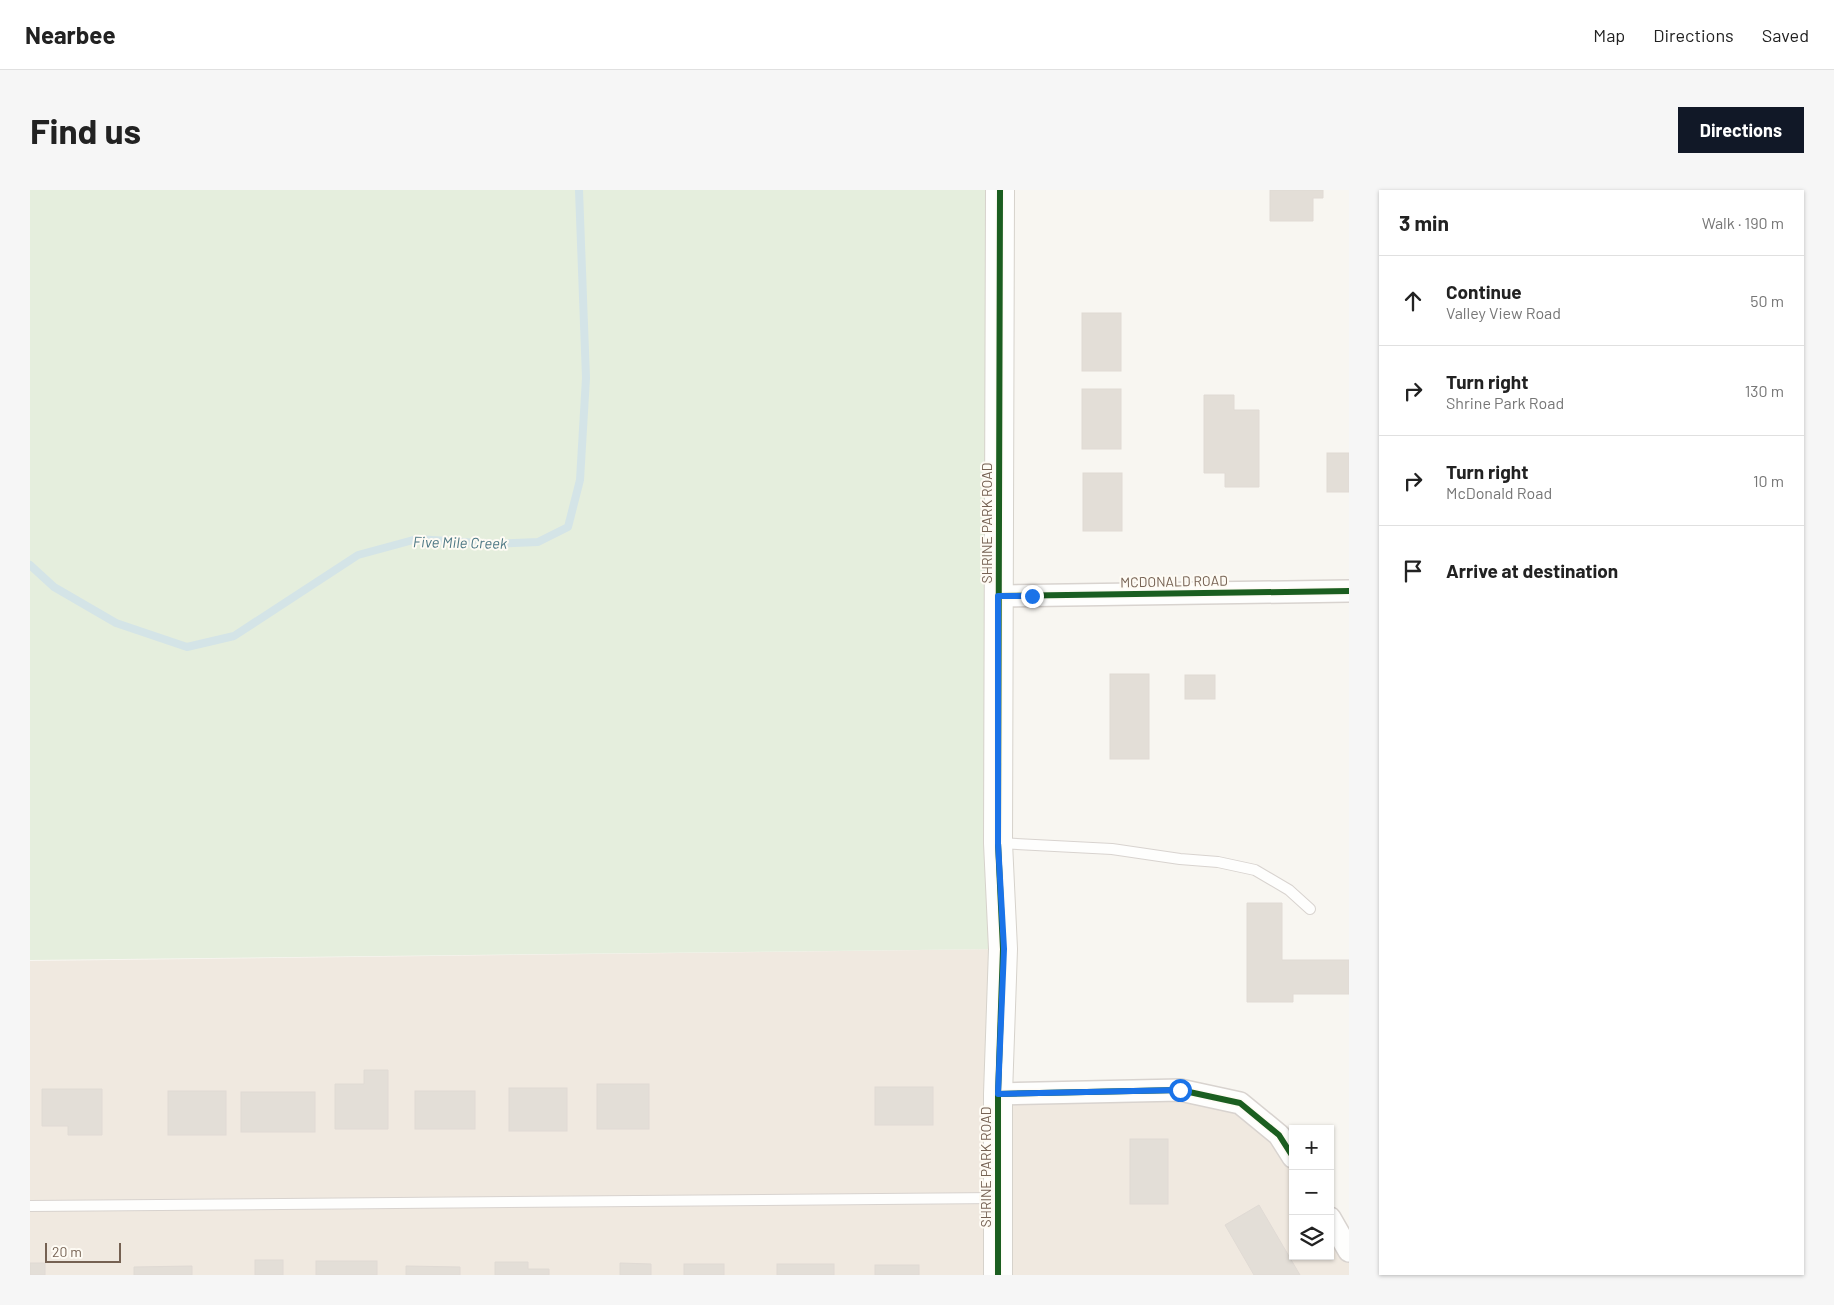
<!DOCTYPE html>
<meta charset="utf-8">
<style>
:root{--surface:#fff;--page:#f6f6f6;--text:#222;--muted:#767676;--line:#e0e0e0;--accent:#111827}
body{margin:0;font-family:Barlow,sans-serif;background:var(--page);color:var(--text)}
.controls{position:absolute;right:15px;bottom:15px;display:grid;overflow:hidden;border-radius:0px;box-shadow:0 1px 4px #0004}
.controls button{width:45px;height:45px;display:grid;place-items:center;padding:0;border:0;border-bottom:1px solid var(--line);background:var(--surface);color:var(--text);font:25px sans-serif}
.scale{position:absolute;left:15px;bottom:12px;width:76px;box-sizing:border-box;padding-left:5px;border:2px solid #756152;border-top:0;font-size:14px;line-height:18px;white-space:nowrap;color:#756152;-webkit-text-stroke:4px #fefbf4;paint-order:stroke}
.stop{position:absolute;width:15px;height:15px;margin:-11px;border:4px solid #1a73e8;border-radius:50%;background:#fff}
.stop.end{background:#1a73e8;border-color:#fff;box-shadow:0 1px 5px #0008}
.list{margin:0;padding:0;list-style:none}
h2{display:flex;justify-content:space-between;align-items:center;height:65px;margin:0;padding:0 20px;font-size:21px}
h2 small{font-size:16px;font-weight:400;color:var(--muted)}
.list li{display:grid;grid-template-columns:32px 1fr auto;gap:15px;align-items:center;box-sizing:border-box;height:90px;padding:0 20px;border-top:1px solid var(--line)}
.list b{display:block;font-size:19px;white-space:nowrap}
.list p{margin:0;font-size:16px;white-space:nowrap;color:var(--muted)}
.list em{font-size:16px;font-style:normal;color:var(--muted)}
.icon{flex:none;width:28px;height:28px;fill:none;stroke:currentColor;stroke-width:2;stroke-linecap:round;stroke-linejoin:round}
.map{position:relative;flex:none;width:1319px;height:1085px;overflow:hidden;border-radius:0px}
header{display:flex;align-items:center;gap:30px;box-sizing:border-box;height:70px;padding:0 25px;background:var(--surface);border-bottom:1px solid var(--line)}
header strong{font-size:24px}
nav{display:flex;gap:28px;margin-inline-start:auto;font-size:18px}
.intro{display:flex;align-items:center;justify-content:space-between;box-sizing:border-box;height:120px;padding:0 30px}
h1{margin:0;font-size:35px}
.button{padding:12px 22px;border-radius:0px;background:var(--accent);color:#fff;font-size:18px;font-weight:700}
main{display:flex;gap:30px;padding:0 30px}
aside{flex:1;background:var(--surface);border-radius:0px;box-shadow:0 1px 4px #0004}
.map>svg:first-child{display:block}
</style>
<header>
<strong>Nearbee</strong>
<nav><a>Map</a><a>Directions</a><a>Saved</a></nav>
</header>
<div class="intro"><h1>Find us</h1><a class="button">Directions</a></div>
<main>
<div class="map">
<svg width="1319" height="1085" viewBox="0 0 1319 1085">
<rect width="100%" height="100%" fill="#f8f6f1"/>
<path fill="#f0e9e0" d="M 973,759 L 968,903 L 1210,913 L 1263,967 L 1263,1066 L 1300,1066 L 1300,1028 L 1319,1061 L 1319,1085 L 0,1085 L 0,771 Z"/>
<path fill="#e5eedd" d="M 0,0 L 970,0 L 973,759 L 0,770 Z"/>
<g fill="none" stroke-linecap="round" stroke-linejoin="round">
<path stroke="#d4e4e7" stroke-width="8" d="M 0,375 L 24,397 L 86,433 L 157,457 L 204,446 L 328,365 L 387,349 L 464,354 L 508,352 L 538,337 L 550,290 L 556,188 L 549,0"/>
</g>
<g fill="#e3ded7" stroke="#e0dad4">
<path d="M 1240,0 L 1293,0 L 1293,8 L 1283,8 L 1283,31 L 1240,31 Z"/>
<rect x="1052" y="123" width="39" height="58"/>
<rect x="1052" y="199" width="39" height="60"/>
<path d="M 1174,205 L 1204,205 L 1204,220 L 1229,220 L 1229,297 L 1195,297 L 1195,283 L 1174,283 Z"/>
<rect x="1297" y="263" width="22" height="39"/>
<rect x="1053" y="283" width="39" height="58"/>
<rect x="1080" y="484" width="39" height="85"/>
<rect x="1155" y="485" width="30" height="24"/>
<path d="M 1217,713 L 1252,713 L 1252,770 L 1319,770 L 1319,804 L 1263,804 L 1263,812 L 1217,812 Z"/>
<path d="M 334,880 L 358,880 L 358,939 L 305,939 L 305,894 L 334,894 Z"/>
<rect x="567" y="894" width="52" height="45"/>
<rect x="845" y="897" width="58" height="38"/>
<rect x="479" y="898" width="58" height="43"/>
<path d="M 12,899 L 72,899 L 72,945 L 38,945 L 38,936 L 12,936 Z"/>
<rect x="138" y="901" width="58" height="44"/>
<rect x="385" y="901" width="60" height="38"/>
<rect x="211" y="902" width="74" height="40"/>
<rect x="1100" y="949" width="38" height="65"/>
<path d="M 1229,1015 L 1270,1085 L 1224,1085 L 1195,1035 Z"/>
<rect x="225" y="1070" width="28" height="15"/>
<rect x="286" y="1071" width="61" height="14"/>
<path d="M 465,1072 L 498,1072 L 498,1079 L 519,1079 L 519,1085 L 465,1085 Z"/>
<rect x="0" y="1073" width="15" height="12"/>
<path d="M 590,1073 L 621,1074 L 621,1085 L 590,1085 Z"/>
<rect x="654" y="1074" width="40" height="11"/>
<rect x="747" y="1074" width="57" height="11"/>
<rect x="845" y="1075" width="44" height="10"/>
<path d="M 162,1076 L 162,1085 L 104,1085 L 104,1077 Z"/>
<path d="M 376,1076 L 430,1077 L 430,1085 L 376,1085 Z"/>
</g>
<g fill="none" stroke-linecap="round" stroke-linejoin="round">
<g stroke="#d8d3cf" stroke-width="12">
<g id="lane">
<path d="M 969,653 L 1082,659 L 1150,669 L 1188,672 L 1225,680 L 1259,700 L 1280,719"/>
<path d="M 0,1016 L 967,1008"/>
</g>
</g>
<g stroke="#d8d3cf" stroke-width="24">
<g id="street">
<path d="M 969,406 L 1319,401"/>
<path d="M 968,904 L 1150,900 L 1210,913 L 1249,945 L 1263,967"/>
<path d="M 1300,1028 L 1319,1061"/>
</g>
</g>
<g stroke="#d6d2cb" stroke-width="30">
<path id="secondary" d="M 968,1085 L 968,904 L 973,759 L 968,653 L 970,0"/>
</g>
<use href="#lane" stroke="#fefefd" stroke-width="10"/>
<use href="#street" stroke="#fefefd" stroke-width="21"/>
<use href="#secondary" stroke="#fefefd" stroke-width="28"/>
<g stroke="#fefbf4" stroke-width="9">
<g id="cycleway">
<path d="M 969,406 L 1319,401"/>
<path d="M 968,904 L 1150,900 L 1210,913 L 1249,945 L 1263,967"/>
<path d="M 968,1085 L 968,904 L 973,759 L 968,653 L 970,0"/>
</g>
</g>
<use href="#cycleway" stroke="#1b5e20" stroke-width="6"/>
</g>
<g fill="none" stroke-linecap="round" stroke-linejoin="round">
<path stroke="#1a73e8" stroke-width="6" d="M 1002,406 L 968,406 L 968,653 L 974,759 L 968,904 L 1150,900"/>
</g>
<g text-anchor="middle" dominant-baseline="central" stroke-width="4" stroke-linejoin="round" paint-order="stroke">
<g font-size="14" fill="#756152" stroke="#fefbf4">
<text transform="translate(956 333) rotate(-90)">SHRINE PARK ROAD</text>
<text transform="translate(1144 391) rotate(-1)">MCDONALD ROAD</text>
<text transform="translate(955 977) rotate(-90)">SHRINE PARK ROAD</text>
</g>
<g font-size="15" font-style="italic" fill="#4e7885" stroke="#fefbf4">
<text transform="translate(430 352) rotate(1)">Five Mile Creek</text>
</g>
</g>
</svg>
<div class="controls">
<button>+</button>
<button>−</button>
<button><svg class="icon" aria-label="layers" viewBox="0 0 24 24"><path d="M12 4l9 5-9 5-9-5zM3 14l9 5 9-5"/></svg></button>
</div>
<div class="scale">20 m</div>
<div class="stop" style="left:1150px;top:900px"></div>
<div class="stop end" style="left:1002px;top:406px"></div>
</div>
<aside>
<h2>3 min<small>Walk · 190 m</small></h2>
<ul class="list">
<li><svg class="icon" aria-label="ahead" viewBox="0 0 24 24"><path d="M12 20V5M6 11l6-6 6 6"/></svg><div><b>Continue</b><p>Valley View Road</p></div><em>50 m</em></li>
<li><svg class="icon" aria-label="right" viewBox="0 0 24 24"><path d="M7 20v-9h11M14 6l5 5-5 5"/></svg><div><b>Turn right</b><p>Shrine Park Road</p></div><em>130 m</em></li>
<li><svg class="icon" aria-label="right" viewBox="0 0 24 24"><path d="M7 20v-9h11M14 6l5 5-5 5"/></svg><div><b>Turn right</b><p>McDonald Road</p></div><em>10 m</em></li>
<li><svg class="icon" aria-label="arrive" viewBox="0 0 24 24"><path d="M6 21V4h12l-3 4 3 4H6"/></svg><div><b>Arrive at destination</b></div></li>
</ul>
</aside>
</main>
